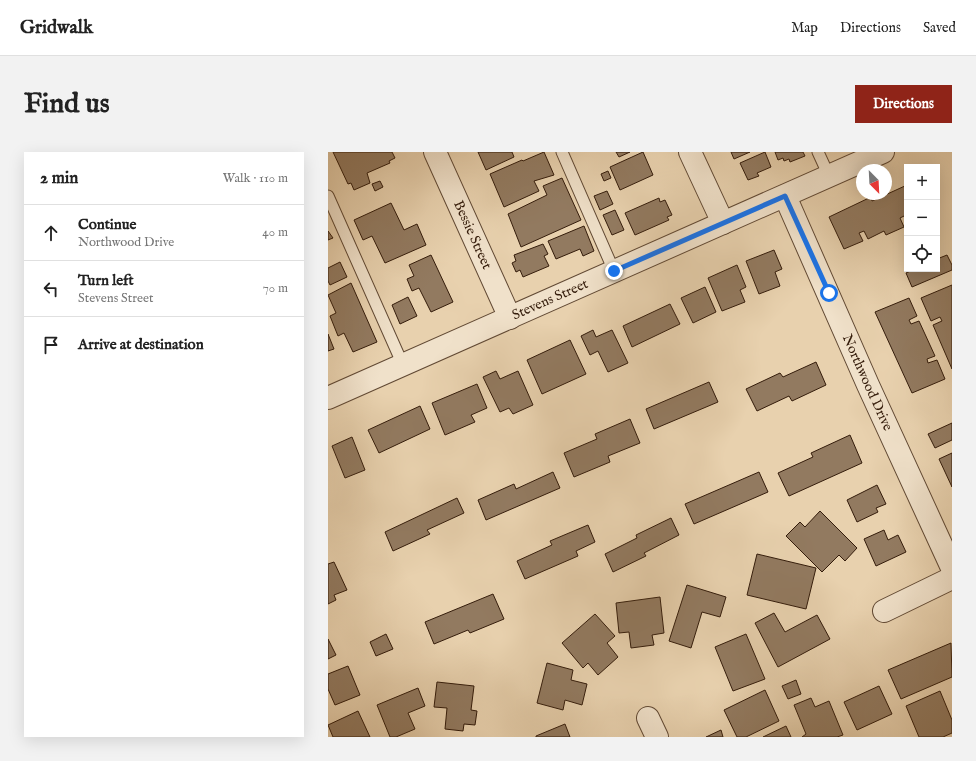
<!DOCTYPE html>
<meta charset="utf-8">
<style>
:root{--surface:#fff;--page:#f2f2f2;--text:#222;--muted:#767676;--line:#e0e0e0;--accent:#8f2418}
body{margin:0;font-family:"IM FELL English",serif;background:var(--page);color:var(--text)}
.controls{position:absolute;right:12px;top:12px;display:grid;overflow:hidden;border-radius:0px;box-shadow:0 4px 16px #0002}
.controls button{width:36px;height:36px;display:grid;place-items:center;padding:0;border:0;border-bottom:1px solid var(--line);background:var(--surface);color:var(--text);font:20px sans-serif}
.compass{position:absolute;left:528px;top:12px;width:36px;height:36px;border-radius:50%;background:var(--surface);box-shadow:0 4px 16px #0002;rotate:156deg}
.stop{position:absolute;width:12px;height:12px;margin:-9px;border:3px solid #1a73e8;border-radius:50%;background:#fff}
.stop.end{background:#1a73e8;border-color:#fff;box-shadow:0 1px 4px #0008}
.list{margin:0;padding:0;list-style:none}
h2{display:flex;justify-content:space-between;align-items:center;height:52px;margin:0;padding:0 16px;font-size:17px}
h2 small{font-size:13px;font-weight:400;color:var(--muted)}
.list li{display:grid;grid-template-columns:26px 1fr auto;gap:12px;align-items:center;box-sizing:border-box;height:56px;padding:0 16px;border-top:1px solid var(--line)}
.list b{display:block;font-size:15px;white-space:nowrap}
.list p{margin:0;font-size:13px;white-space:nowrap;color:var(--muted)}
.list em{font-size:13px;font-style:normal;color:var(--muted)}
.icon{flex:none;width:22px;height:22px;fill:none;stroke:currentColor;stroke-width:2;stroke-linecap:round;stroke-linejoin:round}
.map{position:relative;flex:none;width:624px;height:585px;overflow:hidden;border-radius:0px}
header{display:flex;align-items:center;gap:24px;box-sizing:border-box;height:56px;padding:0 20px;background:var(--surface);border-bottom:1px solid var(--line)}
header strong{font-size:19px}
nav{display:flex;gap:22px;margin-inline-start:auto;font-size:14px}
.intro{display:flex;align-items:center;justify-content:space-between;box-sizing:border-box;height:96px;padding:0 24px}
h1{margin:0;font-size:28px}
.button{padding:10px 18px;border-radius:0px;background:var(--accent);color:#fff;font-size:14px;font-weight:700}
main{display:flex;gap:24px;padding:0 24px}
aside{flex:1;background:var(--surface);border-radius:0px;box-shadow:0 4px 16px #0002}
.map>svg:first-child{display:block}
</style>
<header>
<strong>Gridwalk</strong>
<nav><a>Map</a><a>Directions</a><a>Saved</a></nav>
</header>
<div class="intro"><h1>Find us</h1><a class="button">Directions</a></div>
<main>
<aside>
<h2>2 min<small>Walk · 110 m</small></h2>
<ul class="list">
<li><svg class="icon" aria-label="ahead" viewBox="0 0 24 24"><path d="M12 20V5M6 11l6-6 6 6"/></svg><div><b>Continue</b><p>Northwood Drive</p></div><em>40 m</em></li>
<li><svg class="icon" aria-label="left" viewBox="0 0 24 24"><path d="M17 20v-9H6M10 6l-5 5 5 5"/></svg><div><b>Turn left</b><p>Stevens Street</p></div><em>70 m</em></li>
<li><svg class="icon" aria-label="arrive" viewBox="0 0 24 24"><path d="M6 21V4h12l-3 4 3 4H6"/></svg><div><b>Arrive at destination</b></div></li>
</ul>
</aside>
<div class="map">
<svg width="624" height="585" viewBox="0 0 624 585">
<rect width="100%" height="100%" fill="#e8d1ae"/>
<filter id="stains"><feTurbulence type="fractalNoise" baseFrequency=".005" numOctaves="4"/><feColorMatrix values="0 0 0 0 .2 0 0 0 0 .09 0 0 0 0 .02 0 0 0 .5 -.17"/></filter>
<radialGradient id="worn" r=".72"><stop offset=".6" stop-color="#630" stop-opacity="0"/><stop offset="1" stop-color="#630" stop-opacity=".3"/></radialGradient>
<g fill="#927a60" stroke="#341c0b">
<path d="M 5,0 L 64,0 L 67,6 L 61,9 L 62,11 L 39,21 L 42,31 L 26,38 L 23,31 L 20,32 Z"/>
<path d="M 150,0 L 184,0 L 186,5 L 158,18 Z"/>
<path d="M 216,0 L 226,23 L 206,29 L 211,39 L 176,55 L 162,22 L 194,8 L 195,9 Z"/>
<path d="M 288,0 L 302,0 L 291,5 Z"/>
<path d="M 315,0 L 325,23 L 292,38 L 282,15 Z"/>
<path d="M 403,0 L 422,0 L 406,7 Z"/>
<path d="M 437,0 L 443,15 L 429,21 L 431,24 L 420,28 L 412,11 Z"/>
<path d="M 447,0 L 475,0 L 477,4 L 462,10 L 461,7 L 456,9 L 455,6 L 450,8 Z"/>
<path d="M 280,19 L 283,26 L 276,29 L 273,22 Z"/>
<path d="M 234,26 L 253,68 L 193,95 L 180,62 L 219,43 L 215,34 Z"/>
<path d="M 52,29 L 55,35 L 47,39 L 44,32 Z"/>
<path d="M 579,33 L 579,70 L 576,64 L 572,66 L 576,75 L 558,83 L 556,79 L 540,87 L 536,79 L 531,81 L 535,89 L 516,97 L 501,65 L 543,45 L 544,49 Z"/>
<path d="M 279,39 L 285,52 L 272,58 L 266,44 Z"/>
<path d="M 331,46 L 332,50 L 337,48 L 344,63 L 339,65 L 341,68 L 307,83 L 297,61 Z"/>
<path d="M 63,51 L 76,78 L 89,72 L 98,93 L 57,111 L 44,84 L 35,88 L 26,68 Z"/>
<path d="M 287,58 L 296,78 L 284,83 L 275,63 Z"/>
<path d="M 256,74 L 266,99 L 255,104 L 252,97 L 228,107 L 220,89 Z"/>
<path d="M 0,79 L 5,86 L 0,88 Z"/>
<path d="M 215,92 L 220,102 L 216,104 L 221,114 L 195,125 L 192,118 L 188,120 L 184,111 L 188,109 L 186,103 Z"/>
<path d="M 446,98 L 454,117 L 447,120 L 452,134 L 431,142 L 418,109 Z"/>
<path d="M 103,103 L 125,150 L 103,160 L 91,136 L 84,139 L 79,127 L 86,124 L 81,113 Z"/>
<path d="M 619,103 L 624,113 L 624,118 L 584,135 L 578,121 L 587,117 L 609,117 L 609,107 Z"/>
<path d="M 12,110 L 19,125 L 2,133 L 0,129 L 0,116 Z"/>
<path d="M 409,113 L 418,135 L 412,138 L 417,150 L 394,159 L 380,126 Z"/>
<path d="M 23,131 L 49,190 L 25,200 L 16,181 L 10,184 L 2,164 L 8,161 L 0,143 Z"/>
<path d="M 624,133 L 624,217 L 605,173 L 614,169 L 612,165 L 603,169 L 593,146 Z"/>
<path d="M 377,135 L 388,160 L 365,171 L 353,146 Z"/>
<path d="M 80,145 L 89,164 L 72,172 L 64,153 Z"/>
<path d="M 581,146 L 589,164 L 581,168 L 583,172 L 591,169 L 607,204 L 599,207 L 600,211 L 609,208 L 617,227 L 584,241 L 547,160 Z"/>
<path d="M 342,152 L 352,172 L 304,195 L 295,174 Z"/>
<path d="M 265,178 L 268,185 L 284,178 L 300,211 L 280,220 L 270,199 L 262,203 L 253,184 Z"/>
<path d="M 0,182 L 6,197 L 0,199 Z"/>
<path d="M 242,188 L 258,222 L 214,242 L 199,208 Z"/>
<path d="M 488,210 L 498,233 L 464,249 L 461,244 L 429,259 L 418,237 L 452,221 L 455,225 Z"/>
<path d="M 168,219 L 172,227 L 190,219 L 205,253 L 185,262 L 181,256 L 172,260 L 155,225 Z"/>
<path d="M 381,230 L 390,250 L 326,277 L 318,257 Z"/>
<path d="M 149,232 L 159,256 L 143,263 L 147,270 L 117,283 L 104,251 Z"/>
<path d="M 92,254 L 102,277 L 51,301 L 40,278 Z"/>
<path d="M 302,267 L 312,291 L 280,304 L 282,310 L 246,325 L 236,301 L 269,287 L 267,282 Z"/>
<path d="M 624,271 L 624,288 L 607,296 L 600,282 Z"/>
<path d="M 522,283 L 534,311 L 461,344 L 450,321 L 485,305 L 483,301 Z"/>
<path d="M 24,285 L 37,318 L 17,326 L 4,294 Z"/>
<path d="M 624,301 L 624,335 L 611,307 Z"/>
<path d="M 225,320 L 232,336 L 158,368 L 150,348 L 186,332 L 188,337 Z"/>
<path d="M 431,320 L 440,340 L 366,372 L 357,352 Z"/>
<path d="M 549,333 L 558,352 L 548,356 L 550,360 L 529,370 L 519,348 Z"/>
<path d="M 129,346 L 136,361 L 99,378 L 102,382 L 65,399 L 57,380 Z"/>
<path d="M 492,359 L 529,396 L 517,409 L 511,403 L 494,420 L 458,384 L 472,370 L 477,375 Z"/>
<path d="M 343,366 L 351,383 L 316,401 L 318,404 L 285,420 L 277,402 L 309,386 L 308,383 Z"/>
<path d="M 260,373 L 267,390 L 248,399 L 250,404 L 197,427 L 189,409 L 224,393 L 222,389 Z"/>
<path d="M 556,378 L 560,388 L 570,383 L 578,400 L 548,414 L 536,387 Z"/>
<path d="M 429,402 L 488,416 L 478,457 L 419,443 Z"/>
<path d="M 6,410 L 19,438 L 6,443 L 8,448 L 0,452 L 0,412 Z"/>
<path d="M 359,433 L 398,445 L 392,465 L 374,460 L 363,496 L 341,489 Z"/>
<path d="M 165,442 L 176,467 L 142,481 L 140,478 L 106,492 L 97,470 Z"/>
<path d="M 332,445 L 336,481 L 324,483 L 326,493 L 303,496 L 301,480 L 291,481 L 288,451 Z"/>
<path d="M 446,461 L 457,480 L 489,463 L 502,487 L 450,515 L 427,471 Z"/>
<path d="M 267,462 L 287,484 L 279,491 L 290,505 L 270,523 L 260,511 L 255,516 L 234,491 Z"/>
<path d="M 58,482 L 65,497 L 48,504 L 42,490 Z"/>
<path d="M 418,482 L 437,527 L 405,539 L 387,495 Z"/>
<path d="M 0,487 L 8,503 L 0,507 Z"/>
<path d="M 623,491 L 624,525 L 573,547 L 560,518 Z"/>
<path d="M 219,511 L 245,518 L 243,528 L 259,532 L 254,553 L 237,548 L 235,558 L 209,551 Z"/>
<path d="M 20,514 L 32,543 L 7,553 L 0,537 L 0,522 Z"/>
<path d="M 468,528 L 473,542 L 460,547 L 454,534 Z"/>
<path d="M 109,530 L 146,534 L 143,558 L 149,559 L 147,573 L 136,572 L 135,579 L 117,577 L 119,556 L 106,555 Z"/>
<path d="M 551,534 L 564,562 L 529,578 L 516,550 Z"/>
<path d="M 90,536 L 97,554 L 80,561 L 87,577 L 68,585 L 62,585 L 49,553 Z"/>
<path d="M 437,538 L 451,569 L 418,585 L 409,585 L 396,558 Z"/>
<path d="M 612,539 L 624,568 L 624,581 L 615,585 L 591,585 L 578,554 Z"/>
<path d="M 483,546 L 487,555 L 501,549 L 515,583 L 509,585 L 474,585 L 478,582 L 466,553 Z"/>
<path d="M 30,559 L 42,585 L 5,585 L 0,573 Z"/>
<path d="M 237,572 L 242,585 L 208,585 L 208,584 Z"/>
<path d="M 458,574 L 463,585 L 435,585 Z"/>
<path d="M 393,578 L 395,585 L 378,585 Z"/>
</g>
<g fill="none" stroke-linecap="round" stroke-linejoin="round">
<g stroke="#614934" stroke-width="13">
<g id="lane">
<path d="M 234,0 L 286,119"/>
<path d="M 490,0 L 501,24"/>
<path d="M 0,44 L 75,213"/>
</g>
</g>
<g stroke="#614934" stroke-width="24">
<g id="street">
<path id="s1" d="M 107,0 L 182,166"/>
<path d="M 362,0 L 395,71"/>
<path id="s2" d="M 457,44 L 540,233 L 624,416"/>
<path id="s3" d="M 0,246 L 555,0"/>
<path d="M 556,459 L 624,426"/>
<path d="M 320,566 L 329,585"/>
</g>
</g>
<use href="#lane" stroke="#f0e1ca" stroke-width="11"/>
<use href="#street" stroke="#f0e1ca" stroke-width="22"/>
</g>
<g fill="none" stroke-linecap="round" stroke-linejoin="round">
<path stroke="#1a73e8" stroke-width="5" d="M 286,119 L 457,44 L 501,141"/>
</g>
<g text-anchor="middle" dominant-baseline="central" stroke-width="3.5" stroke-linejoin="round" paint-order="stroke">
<g font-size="14" fill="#341c0b" stroke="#f0e1ca">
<text stroke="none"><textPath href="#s1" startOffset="91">Bessie Street</textPath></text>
<text stroke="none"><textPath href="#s3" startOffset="243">Stevens Street</textPath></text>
<text stroke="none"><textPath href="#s2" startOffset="204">Northwood Drive</textPath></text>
</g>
</g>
<rect width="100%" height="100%" filter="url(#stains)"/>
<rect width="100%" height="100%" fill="url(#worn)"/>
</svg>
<div class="controls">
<button>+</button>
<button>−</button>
<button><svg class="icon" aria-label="locate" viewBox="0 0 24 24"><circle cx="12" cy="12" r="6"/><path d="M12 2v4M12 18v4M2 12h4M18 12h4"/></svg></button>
</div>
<svg class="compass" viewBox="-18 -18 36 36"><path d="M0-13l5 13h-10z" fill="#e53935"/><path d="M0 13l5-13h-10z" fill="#767676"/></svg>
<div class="stop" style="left:501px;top:141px"></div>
<div class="stop end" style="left:286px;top:119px"></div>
</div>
</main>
